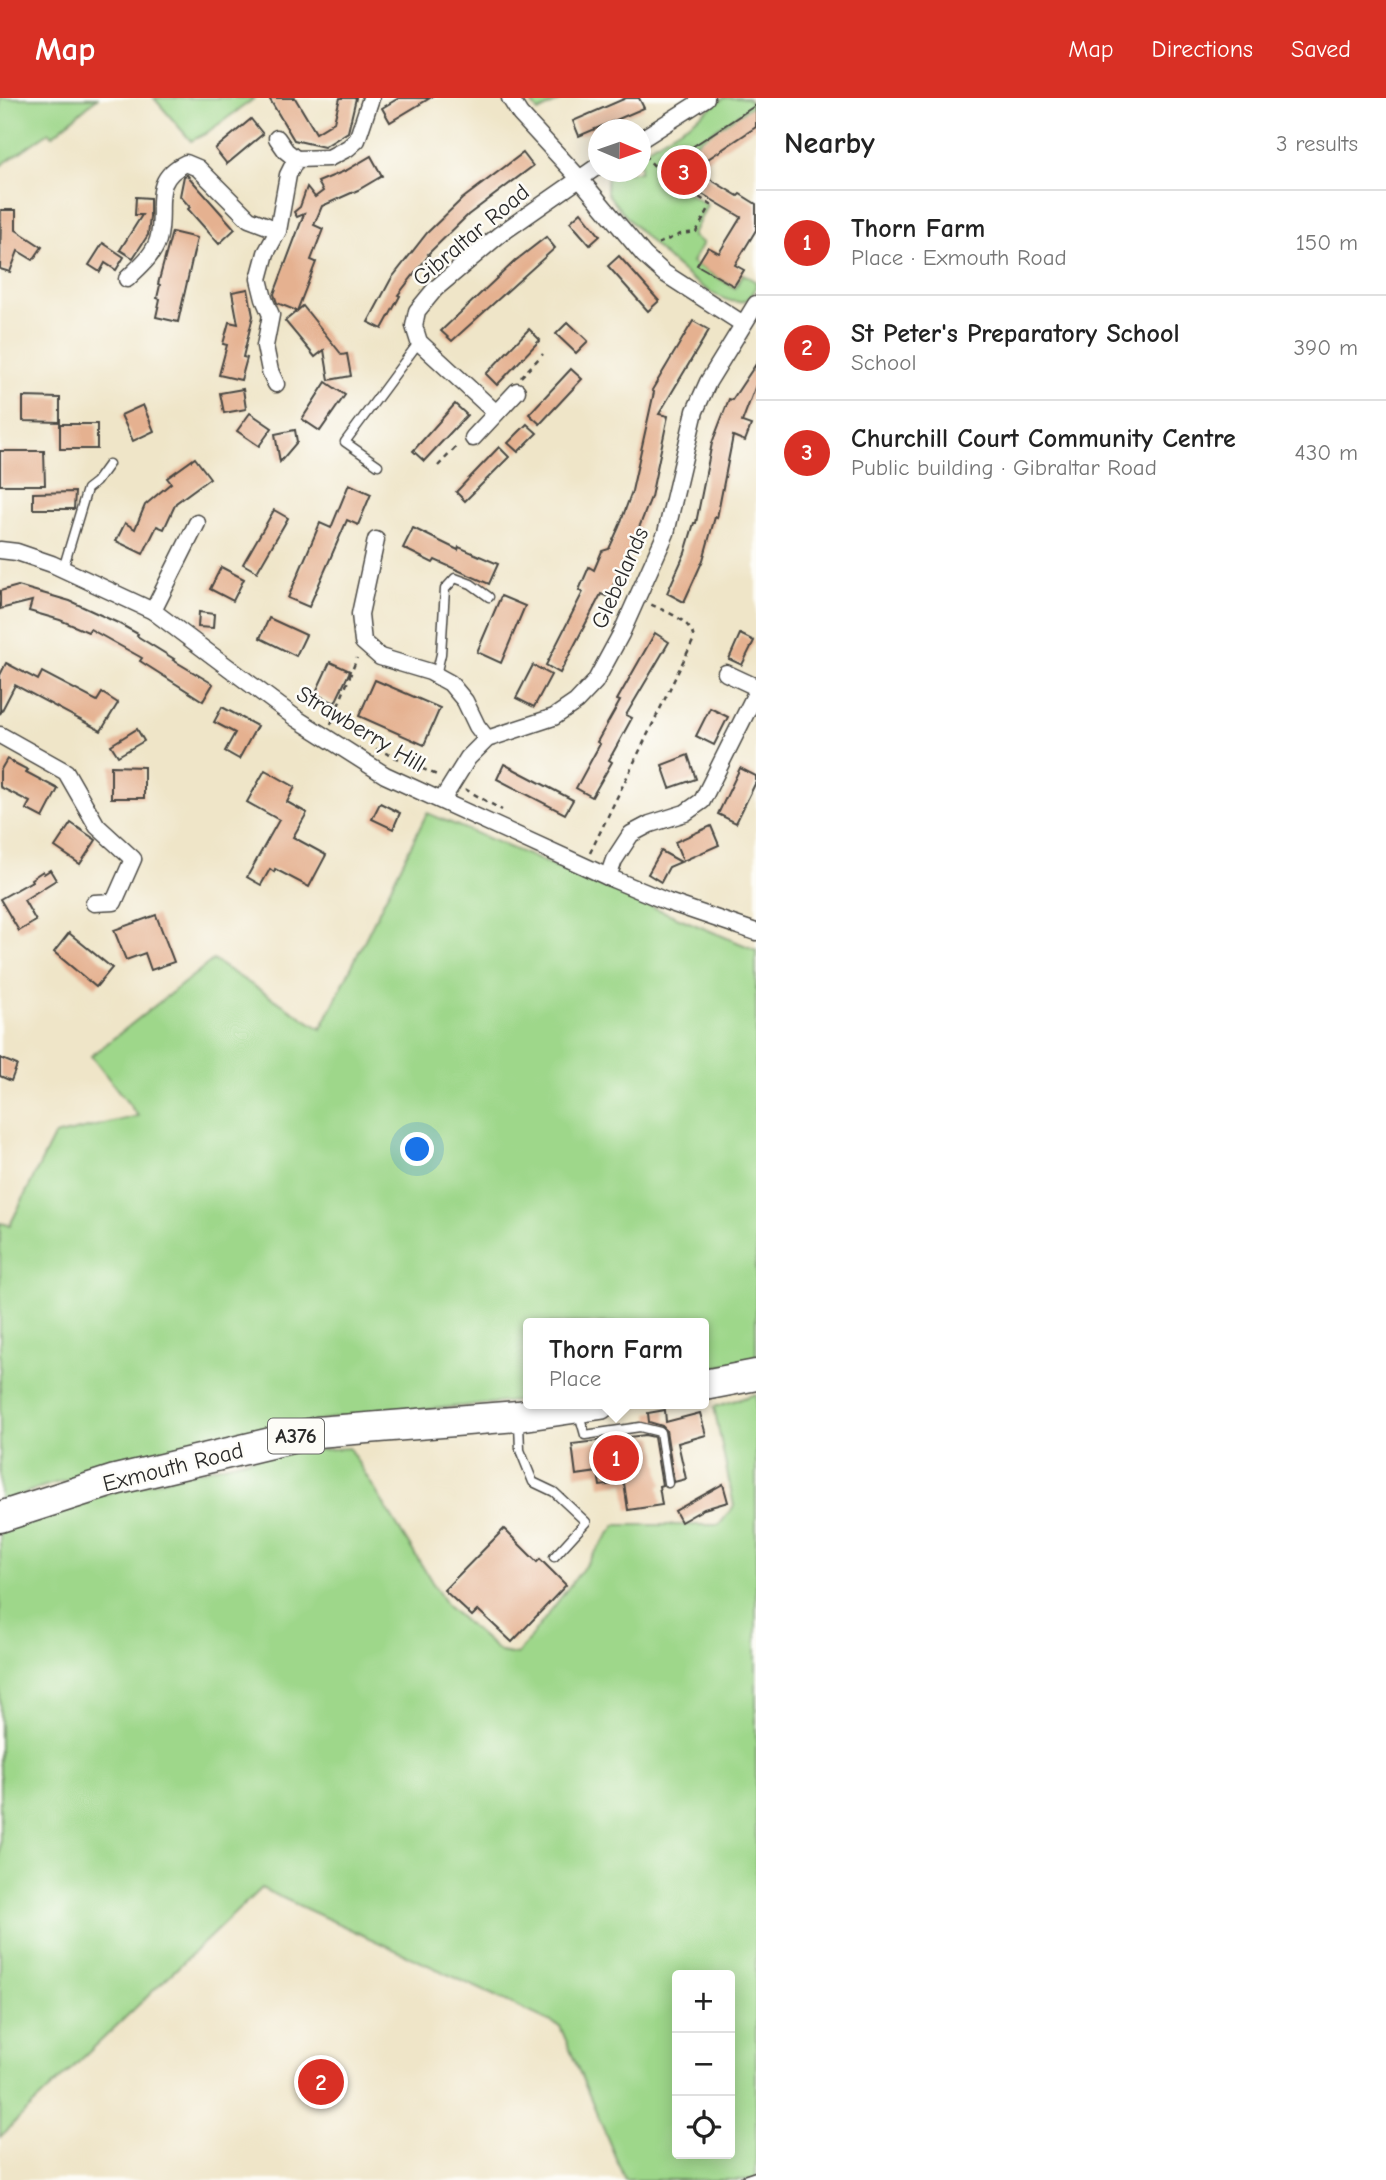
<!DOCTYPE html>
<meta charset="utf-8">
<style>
:root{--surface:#fff;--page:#f6f6f6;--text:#222;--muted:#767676;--line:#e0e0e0;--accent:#d93025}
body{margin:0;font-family:"Comic Neue",sans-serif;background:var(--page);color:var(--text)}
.controls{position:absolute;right:21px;bottom:21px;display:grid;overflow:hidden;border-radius:7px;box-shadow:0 4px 18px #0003}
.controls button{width:63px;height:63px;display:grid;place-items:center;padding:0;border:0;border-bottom:2px solid var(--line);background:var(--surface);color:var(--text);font:35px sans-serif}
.compass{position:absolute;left:588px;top:21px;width:63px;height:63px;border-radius:50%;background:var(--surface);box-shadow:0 4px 18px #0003;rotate:92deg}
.you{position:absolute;left:418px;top:1052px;width:24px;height:24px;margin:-18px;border:5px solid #fff;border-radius:50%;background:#1a73e8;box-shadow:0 0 0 10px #1a73e833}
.badge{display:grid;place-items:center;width:46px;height:46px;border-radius:50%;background:var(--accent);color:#fff;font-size:23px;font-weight:700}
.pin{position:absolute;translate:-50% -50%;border:4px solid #fff;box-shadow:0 2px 7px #0006}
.popup{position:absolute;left:523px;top:1220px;width:186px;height:91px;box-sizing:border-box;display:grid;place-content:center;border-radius:7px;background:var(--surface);filter:drop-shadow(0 2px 5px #0005);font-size:23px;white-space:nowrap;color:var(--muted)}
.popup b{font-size:26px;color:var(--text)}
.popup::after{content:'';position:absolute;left:50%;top:100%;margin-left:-14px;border:14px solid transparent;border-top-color:var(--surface)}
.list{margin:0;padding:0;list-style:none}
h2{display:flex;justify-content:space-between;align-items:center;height:91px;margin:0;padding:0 28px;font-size:30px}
h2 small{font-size:23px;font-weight:400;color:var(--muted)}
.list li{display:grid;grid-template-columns:46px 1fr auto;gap:21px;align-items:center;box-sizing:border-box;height:105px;padding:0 28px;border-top:2px solid var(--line)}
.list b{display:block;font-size:26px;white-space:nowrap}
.list p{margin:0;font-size:23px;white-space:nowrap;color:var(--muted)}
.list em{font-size:23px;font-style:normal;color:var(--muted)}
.icon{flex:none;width:38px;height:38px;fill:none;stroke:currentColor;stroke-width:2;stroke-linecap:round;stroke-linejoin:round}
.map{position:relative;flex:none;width:756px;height:2082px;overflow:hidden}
header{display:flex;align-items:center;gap:42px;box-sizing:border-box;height:98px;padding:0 35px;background:var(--accent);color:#fff}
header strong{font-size:33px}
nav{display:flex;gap:38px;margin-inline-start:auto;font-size:24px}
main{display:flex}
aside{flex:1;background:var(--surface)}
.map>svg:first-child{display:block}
</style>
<header>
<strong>Map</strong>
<nav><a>Map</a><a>Directions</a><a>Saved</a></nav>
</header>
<main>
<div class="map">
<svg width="756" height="2082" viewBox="0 0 756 2082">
<rect width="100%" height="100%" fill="#fdfcf7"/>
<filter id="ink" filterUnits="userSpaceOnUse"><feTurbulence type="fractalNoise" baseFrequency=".0143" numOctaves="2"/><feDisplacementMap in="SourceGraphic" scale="14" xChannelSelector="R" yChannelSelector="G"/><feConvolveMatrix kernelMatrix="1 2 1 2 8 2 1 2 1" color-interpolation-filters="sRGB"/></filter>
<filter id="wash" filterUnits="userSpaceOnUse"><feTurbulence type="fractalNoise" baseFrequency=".00686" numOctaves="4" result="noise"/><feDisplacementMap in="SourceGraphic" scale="28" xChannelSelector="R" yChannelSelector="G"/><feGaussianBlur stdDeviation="1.57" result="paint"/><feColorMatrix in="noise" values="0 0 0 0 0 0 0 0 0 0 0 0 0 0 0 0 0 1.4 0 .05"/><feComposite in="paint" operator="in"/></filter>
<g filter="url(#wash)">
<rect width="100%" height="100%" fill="#efe5c8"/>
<g fill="#9ed78a" stroke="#64815a" stroke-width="2" fill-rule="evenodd">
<path d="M 0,0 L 97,0 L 52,38 L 49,34 L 0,68 Z"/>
<path d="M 154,0 L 255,0 L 205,36 L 191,43 Z"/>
<path d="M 528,0 L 565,0 L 538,14 Z"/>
<path d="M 724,0 L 748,0 L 753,7 L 678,56 L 663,79 L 707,107 L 692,138 L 703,145 L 692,164 L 735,190 L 743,176 L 756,184 C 756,193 753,198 746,202 C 714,218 624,119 607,95 L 607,81 L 613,74 L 640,74 L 641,54 L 691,24 Z"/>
<path d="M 427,715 L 756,852 L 756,1262 L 704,1271 L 704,1225 L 528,1225 L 528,1302 L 334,1320 L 173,1353 L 45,1388 L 0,1404 L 0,1125 L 10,1127 L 54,1038 L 138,1018 L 91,958 L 213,862 L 321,931 Z"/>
<path d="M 756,1296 L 756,2082 L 625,2082 L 560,1928 L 261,1790 L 0,2039 L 0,1431 L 62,1406 L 274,1355 L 349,1350 L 447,1508 L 500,1554 L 517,1557 L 616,1427 L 719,1427 L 734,1408 L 714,1309 ZM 677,1877 L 730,1877 L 730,2056 L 677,2056 Z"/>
</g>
<g id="blocks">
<g fill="#e5b190">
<path d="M 269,0 L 295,0 L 316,35 L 334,24 L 340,0 L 356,0 L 348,34 L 324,49 L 294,42 Z"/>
<path d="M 399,0 L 430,0 L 390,24 L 382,10 Z"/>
<path d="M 626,0 L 639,0 L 644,10 L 579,38 L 573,23 Z"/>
<path d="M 756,7 L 756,29 L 693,71 L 738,98 L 740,96 L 756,106 L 756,132 L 735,167 L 744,172 L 734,188 L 697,167 L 708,149 L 719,155 L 741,119 L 699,94 L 701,90 L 669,71 L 677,59 Z"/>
<path d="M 251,21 L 263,36 L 227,66 L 215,51 Z"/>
<path d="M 523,55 L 533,68 L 468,117 L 428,156 L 429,157 L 398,197 L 400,198 L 382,231 L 368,224 L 391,181 L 427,135 L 462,101 Z"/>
<path d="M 371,58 L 382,78 L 358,92 L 322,108 L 314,127 L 323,131 L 311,162 L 316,164 L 297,213 L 277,205 L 274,196 L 304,116 L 297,119 L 294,114 L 300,109 L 307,89 L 315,99 L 323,93 L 318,84 L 347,72 Z"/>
<path d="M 187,77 L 235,131 L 219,146 L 188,111 L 190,109 L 180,98 L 184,78 Z"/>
<path d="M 136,99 L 150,100 L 150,119 L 148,137 L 133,160 L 120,152 L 142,117 L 135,117 Z"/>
<path d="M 1,112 L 16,112 L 16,132 L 42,149 L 33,162 L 18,153 L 10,174 L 0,171 Z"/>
<path d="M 581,114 L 600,138 L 590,147 L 570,124 Z"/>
<path d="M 172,134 L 197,140 L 178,224 L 156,219 L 160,201 L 157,200 L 160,187 L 158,186 Z"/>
<path d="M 546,139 L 555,150 L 452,243 L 441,233 L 515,163 Z"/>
<path d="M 103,145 L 124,159 L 116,172 L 105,165 L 100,174 L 89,167 Z"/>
<path d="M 619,158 L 659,203 L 648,213 L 608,168 Z"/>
<path d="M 248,191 L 253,218 L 243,259 L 247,260 L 241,282 L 219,277 L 227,247 L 223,246 L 229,224 L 238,226 L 232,194 Z"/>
<path d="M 303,208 L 342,257 L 347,256 L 351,278 L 329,282 L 324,252 L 315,259 L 285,223 Z"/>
<path d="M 693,223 L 709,232 L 659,316 L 668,318 L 651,399 L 633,445 L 608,499 L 601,496 L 560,575 L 546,567 L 583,494 L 579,492 L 589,469 L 594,472 L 602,453 L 609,451 L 619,429 L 632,393 L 654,294 L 652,292 Z"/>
<path d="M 568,224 L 588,243 L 576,255 L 556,236 Z"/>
<path d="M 529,231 L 540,242 L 497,287 L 486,276 Z"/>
<path d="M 756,266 L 756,287 L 742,324 L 751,327 L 745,343 L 733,338 L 717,420 L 715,419 L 703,462 L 684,504 L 667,495 L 685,455 L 694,425 L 696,425 L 712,345 L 729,301 L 732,302 Z"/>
<path d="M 571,271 L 582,281 L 540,326 L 529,316 Z"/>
<path d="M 326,284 L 345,297 L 320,333 L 302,321 Z"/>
<path d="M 243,291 L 246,311 L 224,315 L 220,295 Z"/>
<path d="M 23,299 L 60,300 L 60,324 L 23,323 Z"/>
<path d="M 455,306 L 467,317 L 424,363 L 413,353 Z"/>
<path d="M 143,307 L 154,333 L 133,343 L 121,317 Z"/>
<path d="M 250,315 L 272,330 L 259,348 L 237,333 Z"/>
<rect x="60" y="326" width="37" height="25"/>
<path d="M 527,326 L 537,335 L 518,354 L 508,345 Z"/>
<path d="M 295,332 L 297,344 L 280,364 L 275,336 Z"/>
<path d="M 499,349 L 509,359 L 465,403 L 456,394 Z"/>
<path d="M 0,353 L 44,353 L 45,387 L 0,387 Z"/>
<path d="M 195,360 L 210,380 L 176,405 L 164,431 L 157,428 L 143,456 L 116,443 L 125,425 L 135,431 L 145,407 L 171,385 L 167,380 Z"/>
<path d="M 349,386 L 371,396 L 358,427 L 347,422 L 309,509 L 288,500 L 320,425 L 331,430 Z"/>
<path d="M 75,394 L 74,411 L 33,411 L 33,395 Z"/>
<path d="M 274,412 L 288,420 L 257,474 L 243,466 Z"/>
<path d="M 413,430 L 458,452 L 459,449 L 498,466 L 489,486 L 435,462 L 433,465 L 403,450 Z"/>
<path d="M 221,469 L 244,481 L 233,503 L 210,491 Z"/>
<path d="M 18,488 L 70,503 L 118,525 L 138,536 L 137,538 L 174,561 L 173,562 L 213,586 L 203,603 L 140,563 L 142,560 L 90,531 L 88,534 L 60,522 L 29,513 L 32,503 L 0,511 L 0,493 Z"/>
<path d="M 501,498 L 525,508 L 501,565 L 477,554 Z"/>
<path d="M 199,514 L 214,516 L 213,530 L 198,529 Z"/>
<path d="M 269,520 L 306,537 L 296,558 L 260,540 Z"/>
<path d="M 655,535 L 669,544 L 626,617 L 632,620 L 609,662 L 612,664 L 592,699 L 576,690 L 600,646 L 597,644 L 620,603 L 617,602 Z"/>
<path d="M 740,536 L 754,543 L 742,567 L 729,561 Z"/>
<path d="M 330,564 L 350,573 L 335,605 L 315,596 Z"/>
<path d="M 6,565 L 38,582 L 42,574 L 97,603 L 102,595 L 118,605 L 101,633 L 15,587 L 0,616 L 0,577 Z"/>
<path d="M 533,567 L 551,577 L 534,609 L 516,600 Z"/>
<path d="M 375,582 L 440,610 L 424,647 L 359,618 Z"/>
<path d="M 222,609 L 257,628 L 239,661 L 225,653 L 235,635 L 214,624 Z"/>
<path d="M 710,610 L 728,619 L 714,647 L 696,638 Z"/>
<path d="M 137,631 L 144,643 L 118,658 L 111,647 Z"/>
<path d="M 688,657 L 696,681 L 670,690 L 662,667 Z"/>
<path d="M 7,661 L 28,672 L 26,674 L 58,691 L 43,720 L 26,711 L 30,704 L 0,689 L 0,673 Z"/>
<path d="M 504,666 L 573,702 L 565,716 L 497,681 Z"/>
<path d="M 111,668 L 144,669 L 144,700 L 111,700 Z"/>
<path d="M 740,670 L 756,678 L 756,684 L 736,725 L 718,716 Z"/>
<path d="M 265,672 L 295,689 L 287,704 L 307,715 L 293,739 L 326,757 L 309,789 L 275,771 L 274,774 L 270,771 L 261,787 L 247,779 L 279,722 L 247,704 Z"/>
<path d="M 380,705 L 400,715 L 393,731 L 372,721 Z"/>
<path d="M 71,725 L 96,742 L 80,766 L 55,749 Z"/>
<path d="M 711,728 L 719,747 L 683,763 L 675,744 Z"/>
<path d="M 661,753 L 681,764 L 669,769 L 661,784 L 648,776 Z"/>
<path d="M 50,772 L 56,782 L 24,802 L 36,823 L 19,833 L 0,801 L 32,783 L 31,781 L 43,773 L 44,776 Z"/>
<path d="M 156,817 L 174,864 L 151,872 L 145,855 L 126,862 L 114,832 Z"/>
<path d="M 69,835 L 112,870 L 96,889 L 54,854 Z"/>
<path d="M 0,960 L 17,967 L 11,983 L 0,978 Z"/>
<path d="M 665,1312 L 666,1324 L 700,1315 L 706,1337 L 678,1345 L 686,1381 L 674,1384 L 666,1332 L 662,1328 L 649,1324 L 648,1315 Z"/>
<path d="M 645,1337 L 654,1339 L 662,1387 L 659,1388 L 662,1407 L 628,1412 L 624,1385 L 600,1388 L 598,1374 L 576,1377 L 572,1346 Z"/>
<path d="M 723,1386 L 728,1404 L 704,1411 L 681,1424 L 675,1413 Z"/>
<path d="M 504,1431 L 537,1464 L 540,1461 L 566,1487 L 512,1544 L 478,1512 L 472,1518 L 444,1492 Z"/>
</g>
</g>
</g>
<g filter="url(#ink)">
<use href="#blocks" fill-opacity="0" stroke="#484743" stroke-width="2"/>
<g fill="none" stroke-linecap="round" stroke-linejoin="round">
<g stroke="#484743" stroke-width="11">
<g id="lane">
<path d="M 378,367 L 345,344 L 419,244"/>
<path d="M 63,471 L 87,391 L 96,384 L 109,366"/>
<path d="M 436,577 L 441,556 L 445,491 L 455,480 L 471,486 L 489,499"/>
<path d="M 579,1316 L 585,1337 L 640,1329 L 660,1334 L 668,1385"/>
<path d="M 519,1325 L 520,1352 L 533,1384 L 554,1394 L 586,1424 L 554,1459"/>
<path d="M 744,2082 L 756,2078"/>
</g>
</g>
<g stroke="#484743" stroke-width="19">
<g id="street">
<path d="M 510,0 L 520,16 L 579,80 L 644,157 L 664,175 L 743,226"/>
<path d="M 277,40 L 286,53 L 296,61"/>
<path d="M 640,42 L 706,0"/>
<path d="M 127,181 C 139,169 153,158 158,142 C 167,111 148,83 186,65 L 198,70 L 249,121 L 278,132"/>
<path d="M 276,286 L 270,273 L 265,248 L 271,217 L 264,201 L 259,181 L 266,155 L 278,133 L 288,77 L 296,61 L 329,60 L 348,50 L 357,42 L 371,0"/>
<path d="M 496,315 L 419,244 L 414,228 L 417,213 L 435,191 L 499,137 L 598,68"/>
<path d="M 473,340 L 517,293"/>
<path d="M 376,442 L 360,516 L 363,544 L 380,559 L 430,574 L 450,585 L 465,603 L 477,628 L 487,641"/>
<path d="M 0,452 L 17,454 L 52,466 L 153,513 L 297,621 L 385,677 L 608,779 L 668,804 L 756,834"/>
<path d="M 153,513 L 197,425"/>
<path d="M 726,575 L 756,589"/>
<path d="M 0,637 L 66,674 L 97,728 L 133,761 L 114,804 L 94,805"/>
<path d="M 442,702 L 468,660 L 487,641 L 554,619 L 576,604 L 595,584 L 621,536 L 666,435 L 695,313 L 708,284 L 756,206"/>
<path d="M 608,779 L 614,762 L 631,736 L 650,726 L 685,715 L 702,703 L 756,595"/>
</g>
</g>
<g stroke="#484743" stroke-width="33">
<g id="highway">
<path d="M 704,1287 L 756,1277"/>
<path d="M 0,1419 L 115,1382 L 317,1334 L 518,1318 L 600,1306"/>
</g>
</g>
<g stroke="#484743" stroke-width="2.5" stroke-dasharray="5 5" stroke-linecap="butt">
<path d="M 644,57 L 659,73 L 711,107 L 696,134 L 681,136 L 655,147"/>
<path d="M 521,279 L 543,256"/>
<path d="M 438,368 L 458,347"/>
<path d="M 331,626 L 357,560"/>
<path d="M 376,651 L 437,677"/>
<path d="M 465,691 L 502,712"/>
<path d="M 590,755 L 694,541 C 691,521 666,514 650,506"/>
</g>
<use href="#lane" stroke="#fff" stroke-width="8"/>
<use href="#street" stroke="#fff" stroke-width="16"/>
<use href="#highway" stroke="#fff" stroke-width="30"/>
</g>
</g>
<g text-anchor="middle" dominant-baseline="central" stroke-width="5" stroke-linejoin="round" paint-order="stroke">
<rect fill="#fdfcf7" stroke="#6a6a68" stroke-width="2" x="268" y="1320.5" width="56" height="35" rx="5"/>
<g font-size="21" font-weight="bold" fill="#2b2b2b">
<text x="296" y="1338">A376</text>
</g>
<g font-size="23" fill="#2b2b2b" stroke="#fdfcf7">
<text transform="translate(471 137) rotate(-40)">Gibraltar Road</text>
<text transform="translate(620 480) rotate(-66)">Glebelands</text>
<text transform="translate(361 631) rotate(31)">Strawberry Hill</text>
<text transform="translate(173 1369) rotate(-14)">Exmouth Road</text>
</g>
</g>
</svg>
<div class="controls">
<button>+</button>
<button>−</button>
<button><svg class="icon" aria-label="locate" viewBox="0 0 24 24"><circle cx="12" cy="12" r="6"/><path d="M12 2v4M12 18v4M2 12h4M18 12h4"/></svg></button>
</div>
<svg class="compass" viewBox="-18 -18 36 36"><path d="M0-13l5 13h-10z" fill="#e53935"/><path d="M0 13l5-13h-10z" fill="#767676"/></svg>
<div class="you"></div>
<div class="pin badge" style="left:616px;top:1360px">1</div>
<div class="popup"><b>Thorn Farm</b>Place</div>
<div class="pin badge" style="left:321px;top:1984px">2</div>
<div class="pin badge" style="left:684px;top:74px">3</div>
</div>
<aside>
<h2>Nearby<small>3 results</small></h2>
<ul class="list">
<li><span class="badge">1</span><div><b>Thorn Farm</b><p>Place · Exmouth Road</p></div><em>150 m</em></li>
<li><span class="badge">2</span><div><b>St Peter's Preparatory School</b><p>School</p></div><em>390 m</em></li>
<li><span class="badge">3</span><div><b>Churchill Court Community Centre</b><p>Public building · Gibraltar Road</p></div><em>430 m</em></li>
</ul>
</aside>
</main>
